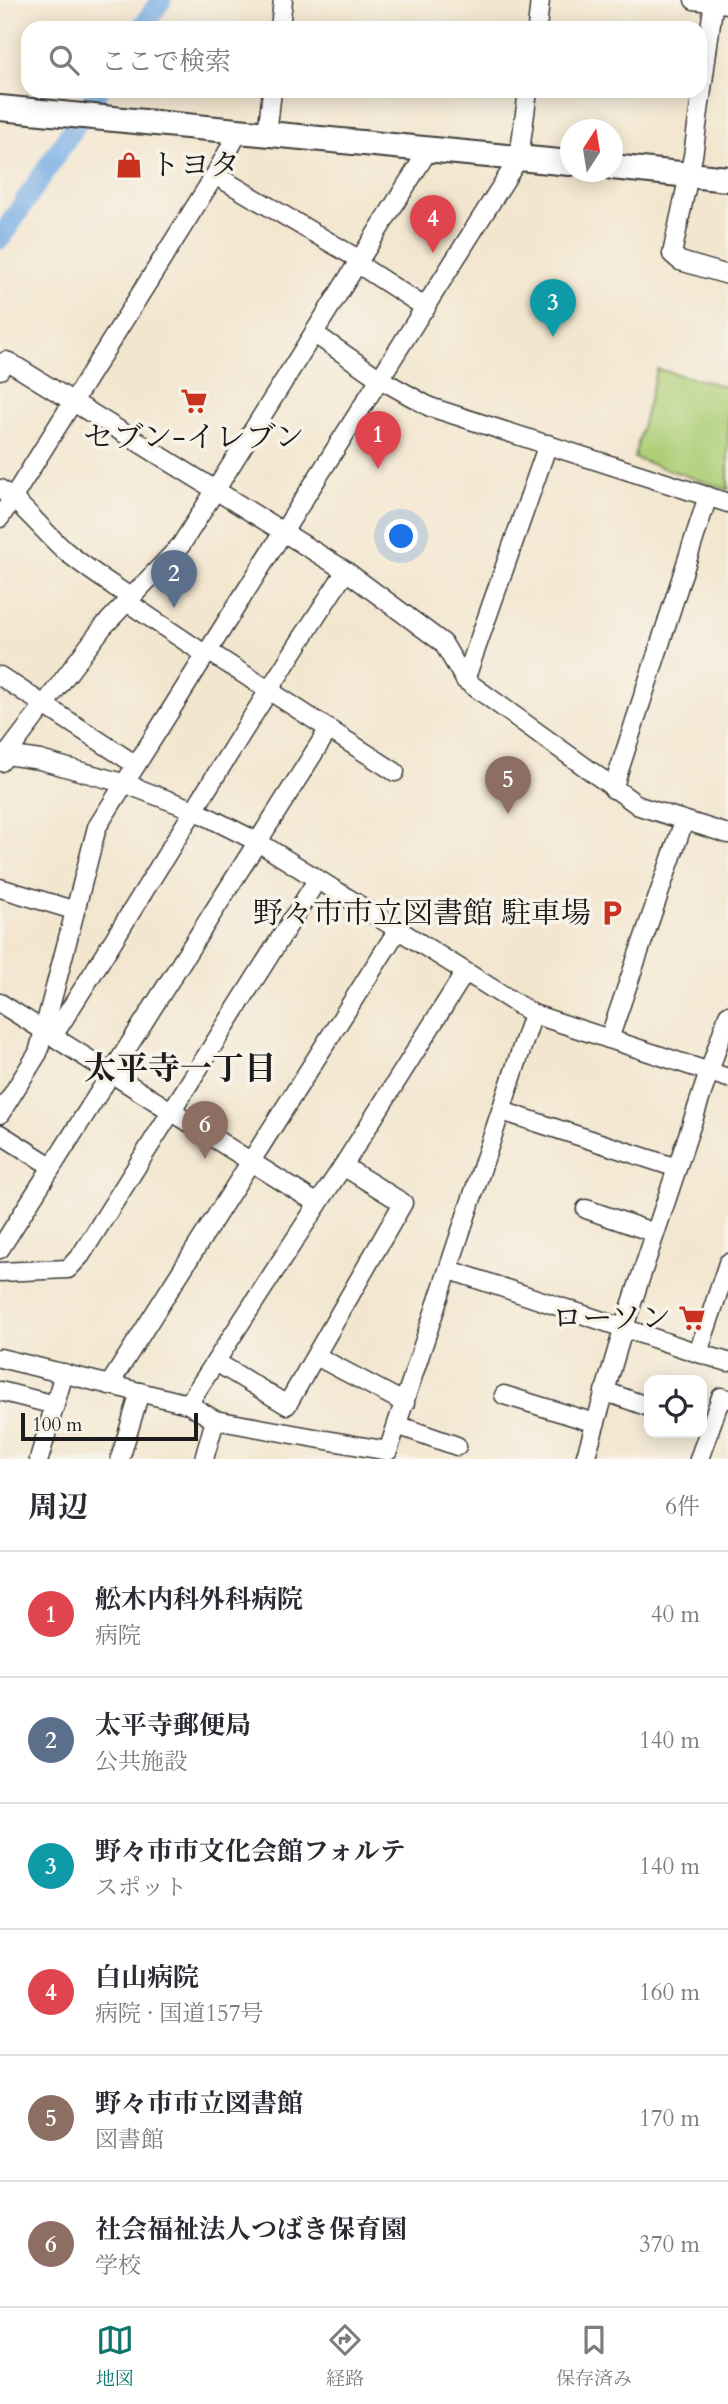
<!DOCTYPE html>
<html lang="ja">
<meta charset="utf-8">
<style>
:root{--surface:#fff;--page:#f2f2f3;--text:#2b2b33;--muted:#7c7c81;--line:#e1e1e2;--accent:#0f766e}
body{margin:0;font-family:Cardo,"Noto Serif JP",serif;background:var(--page);color:var(--text)}
.controls{position:absolute;right:21px;bottom:21px;display:grid;overflow:hidden;border-radius:14px;box-shadow:0 4px 18px #0003}
.controls button{width:63px;height:63px;display:grid;place-items:center;padding:0;border:0;border-bottom:2px solid var(--line);background:var(--surface);color:var(--text);font:35px sans-serif}
.compass{position:absolute;left:560px;top:119px;width:63px;height:63px;border-radius:50%;background:var(--surface);box-shadow:0 4px 18px #0003;rotate:12deg}
.scale{position:absolute;left:21px;bottom:18px;width:177px;box-sizing:border-box;padding-left:7px;border:4px solid #1c1c1c;border-top:0;font-size:19px;line-height:24px;white-space:nowrap;color:#1c1c1c;-webkit-text-stroke:5px #f7f3e8;paint-order:stroke}
.you{position:absolute;left:402px;top:537px;width:24px;height:24px;margin:-18px;border:5px solid #fff;border-radius:50%;background:#1a73e8;box-shadow:0 0 0 10px #1a73e833}
.badge{display:grid;place-items:center;width:46px;height:46px;border-radius:50%;background:var(--accent);color:#fff;font-size:23px;font-weight:700}
.pin{position:absolute;translate:-50% -58px;filter:drop-shadow(0 2px 4px #0008)}
.pin::after{content:'';position:absolute;top:37px;width:24px;height:21px;background:inherit;clip-path:polygon(0 0,100% 0,50% 100%)}
.list{margin:0;padding:0;list-style:none}
h2{display:flex;justify-content:space-between;align-items:center;height:91px;margin:0;padding:0 28px;font-size:30px}
h2 small{font-size:23px;font-weight:400;color:var(--muted)}
.list li{display:grid;grid-template-columns:46px 1fr auto;gap:21px;align-items:center;box-sizing:border-box;height:126px;padding:0 28px;border-top:2px solid var(--line)}
.list b{display:block;font-size:26px;white-space:nowrap}
.list p{margin:0;font-size:23px;white-space:nowrap;color:var(--muted)}
.list em{font-size:23px;font-style:normal;color:var(--muted)}
.icon{flex:none;width:38px;height:38px;fill:none;stroke:currentColor;stroke-width:2;stroke-linecap:round;stroke-linejoin:round}
.map{position:relative;flex:none;width:728px;height:1459px;overflow:hidden}
.search{position:absolute;background:var(--surface);box-shadow:0 4px 18px #0003;left:21px;right:21px;top:21px;height:77px;display:flex;align-items:center;gap:18px;box-sizing:border-box;padding:0 24px;border-radius:21px;color:var(--muted);font-size:26px}
.sheet{height:847px;background:var(--surface)}
nav{display:flex;justify-content:space-around;align-items:center;box-sizing:border-box;height:98px;border-top:2px solid var(--line);background:var(--surface);font-size:19px;color:var(--muted)}
nav a{display:grid;justify-items:center;gap:4px}
nav .on{color:var(--accent)}
.map>svg:first-child{display:block}
</style>
<div class="map">
<svg width="728" height="1459" viewBox="0 0 728 1459">
<rect width="100%" height="100%" fill="#f7f3e8"/>
<filter id="ink" filterUnits="userSpaceOnUse"><feTurbulence type="fractalNoise" baseFrequency=".0143" numOctaves="2"/><feDisplacementMap in="SourceGraphic" scale="14" xChannelSelector="R" yChannelSelector="G"/><feConvolveMatrix kernelMatrix="1 2 1 2 8 2 1 2 1" color-interpolation-filters="sRGB"/></filter>
<filter id="wash" filterUnits="userSpaceOnUse"><feTurbulence type="fractalNoise" baseFrequency=".00686" numOctaves="4" result="noise"/><feDisplacementMap in="SourceGraphic" scale="28" xChannelSelector="R" yChannelSelector="G"/><feGaussianBlur stdDeviation="1.57" result="paint"/><feColorMatrix in="noise" values="0 0 0 0 0 0 0 0 0 0 0 0 0 0 0 0 0 1.4 0 .05"/><feComposite in="paint" operator="in"/></filter>
<g filter="url(#wash)">
<rect width="100%" height="100%" fill="#f3e6cf"/>
<path fill="#aecf78" stroke="#65764a" stroke-width="2" d="M 657,369 L 728,387 L 728,490 L 634,458 Z"/>
<g fill="none" stroke-linecap="round" stroke-linejoin="round">
<g stroke="#79aee6" stroke-width="21">
<path d="M 142,28 L 161,0"/>
<path d="M 0,239 L 98,91"/>
</g>
</g>
</g>
<g filter="url(#ink)">
<g fill="none" stroke-linecap="round" stroke-linejoin="round">
<g stroke="#3c3a37" stroke-width="21">
<g id="minor">
<path d="M 694,0 L 728,4"/>
<path d="M 714,0 L 693,156 L 672,254 L 680,261 L 728,275"/>
<path d="M 280,28 L 283,0"/>
<path d="M 537,28 L 540,0"/>
<path d="M 267,134 L 272,91"/>
<path d="M 215,175 L 360,260"/>
<path d="M 358,264 L 426,308"/>
<path d="M 315,334 L 380,379 L 430,407 L 728,503"/>
<path d="M 0,370 L 6,361 L 9,362 L 346,571 L 443,643 L 465,680 L 639,806 L 728,834"/>
<path d="M 0,489 C 23,504 42,530 63,549 C 84,567 108,582 130,597"/>
<path d="M 0,518 L 215,175 L 239,131"/>
<path d="M 127,602 L 206,655"/>
<path d="M 208,651 L 395,772"/>
<path d="M 0,676 L 136,765"/>
<path d="M 465,680 L 548,444"/>
<path d="M 0,754 L 40,760 L 126,784 L 194,810 L 258,842 L 533,1014 L 728,1078"/>
<path d="M 1,762 L 103,627 L 181,545 L 429,149"/>
<path d="M 613,789 L 708,496"/>
<path d="M 0,888 L 73,910"/>
<path d="M 0,1003 L 318,1204 L 188,1404"/>
<path d="M 53,1036 C 152,882 244,724 346,571"/>
<path d="M 609,1039 L 684,821"/>
<path d="M 502,1111 L 677,1168"/>
<path d="M 0,1114 L 38,1053 L 97,827 L 519,158 L 528,91"/>
<path d="M 0,1134 L 51,1166"/>
<path d="M 343,1166 L 464,974"/>
<path d="M 586,1209 L 655,1233"/>
<path d="M 0,1249 L 329,729"/>
<path d="M 450,1270 L 698,1353 L 728,1263"/>
<path d="M 0,1272 L 68,1269 L 81,1255 L 317,880"/>
<path d="M 698,1353 L 728,1362"/>
<path d="M 316,1356 L 405,1403"/>
<path d="M 0,1358 L 188,1404 L 215,1420 L 388,1451 L 533,1014"/>
<path d="M 216,1362 L 287,1405 L 403,1203 L 343,1166 L 318,1204"/>
<path d="M 109,1385 L 397,931"/>
<path d="M 0,1391 L 55,1405"/>
<path d="M 604,1391 L 649,1407"/>
<path d="M 504,1395 L 595,1423"/>
<path d="M 397,1425 L 457,1446"/>
<path d="M 39,1459 L 64,1373"/>
<path d="M 120,1459 L 140,1392"/>
<path d="M 204,1459 L 215,1420"/>
<path d="M 585,1459 L 623,1330 L 728,1015"/>
<path d="M 699,1459 L 721,1397 L 728,1399"/>
</g>
</g>
<g stroke="#3c3a37" stroke-width="28">
<g id="highway">
<path d="M 0,108 L 570,163"/>
<path d="M 612,167 L 728,179"/>
</g>
</g>
<use href="#minor" stroke="#fff" stroke-width="18"/>
<use href="#highway" stroke="#fff" stroke-width="24"/>
</g>
</g>
<defs>
<g id="shop-bare" transform="scale(2.1)"><path d="M-5-2.5h2.3a2.7 3.5 0 0 1 5.4 0H5L5.5 6h-11ZM-1.5-2.5h3a1.5 2.3 0 0 0-3 0Z" fill="#c8321e" stroke="#f7f3e8" stroke-width="2.5" paint-order="stroke"/></g>
<g id="supermarket-bare" transform="scale(2.1)"><path d="M-6-5.5h2.5l.6 2H6L4.5 2H-2.5L-4.4-4H-6ZM-1.5 3.2a1.3 1.3 0 1 0 .1 0ZM3 3.2a1.3 1.3 0 1 0 .1 0Z" fill="#c8321e" stroke="#f7f3e8" stroke-width="2.5" paint-order="stroke"/></g>
<g id="parking-bare" transform="scale(2.1)"><path d="M-3.5-5.5H1a3.5 3.5 0 0 1 0 7H-1V5.5H-3.5ZM-1-3.4V-.6H.8a1.4 1.4 0 0 0 0-2.8Z" fill="#c8321e" stroke="#f7f3e8" stroke-width="2.5" paint-order="stroke"/></g>
</defs>
<g fill-rule="evenodd">
<use href="#shop-bare" x="129" y="165"/>
<use href="#supermarket-bare" x="194" y="401"/>
<use href="#parking-bare" x="612" y="913"/>
<use href="#supermarket-bare" x="692" y="1318"/>
</g>
<g text-anchor="middle" dominant-baseline="central" stroke-width="7" stroke-linejoin="round" paint-order="stroke">
<g font-size="30" fill="#1c1c1c" stroke="#f7f3e8" text-anchor="end">
<text x="150" y="165" text-anchor="start">トヨタ</text>
<text x="194" y="437" text-anchor="middle">セブン-イレブン</text>
<text x="591" y="913">野々市市立図書館 駐車場</text>
<text x="671" y="1318">ローソン</text>
</g>
<g font-size="32" font-weight="bold" fill="#1c1c1c" stroke="#f7f3e8">
<text x="180" y="1069">太平寺一丁目</text>
</g>
</g>
</svg>
<div class="controls">
<button><svg class="icon" aria-label="locate" viewBox="0 0 24 24"><circle cx="12" cy="12" r="6"/><path d="M12 2v4M12 18v4M2 12h4M18 12h4"/></svg></button>
</div>
<svg class="compass" viewBox="-18 -18 36 36"><path d="M0-13l5 13h-10z" fill="#e53935"/><path d="M0 13l5-13h-10z" fill="#7c7c81"/></svg>
<div class="scale">100 m</div>
<div class="you"></div>
<div class="pin badge" style="left:378px;top:469px;background:#e0444e">1</div>
<div class="pin badge" style="left:174px;top:608px;background:#5c6f8a">2</div>
<div class="pin badge" style="left:553px;top:337px;background:#0f9aa8">3</div>
<div class="pin badge" style="left:433px;top:253px;background:#e0444e">4</div>
<div class="pin badge" style="left:508px;top:814px;background:#8d6e63">5</div>
<div class="pin badge" style="left:205px;top:1159px;background:#8d6e63">6</div>
<div class="search"><svg class="icon" aria-label="search" viewBox="0 0 24 24"><circle cx="10" cy="10" r="6"/><path d="M15 15l6 6"/></svg>ここで検索</div>
</div>
<section class="sheet">
<h2>周辺<small>6件</small></h2>
<ul class="list">
<li><span class="badge" style="background:#e0444e">1</span><div><b>舩木内科外科病院</b><p>病院</p></div><em>40 m</em></li>
<li><span class="badge" style="background:#5c6f8a">2</span><div><b>太平寺郵便局</b><p>公共施設</p></div><em>140 m</em></li>
<li><span class="badge" style="background:#0f9aa8">3</span><div><b>野々市市文化会館フォルテ</b><p>スポット</p></div><em>140 m</em></li>
<li><span class="badge" style="background:#e0444e">4</span><div><b>白山病院</b><p>病院 · 国道157号</p></div><em>160 m</em></li>
<li><span class="badge" style="background:#8d6e63">5</span><div><b>野々市市立図書館</b><p>図書館</p></div><em>170 m</em></li>
<li><span class="badge" style="background:#8d6e63">6</span><div><b>社会福祉法人つばき保育園</b><p>学校</p></div><em>370 m</em></li>
</ul>
</section>
<nav>
<a class="on"><svg class="icon" aria-label="map" viewBox="0 0 24 24"><path d="M3 6l6-2 6 2 6-2v14l-6 2-6-2-6 2zM9 4v14M15 6v14"/></svg>地図</a>
<a><svg class="icon" aria-label="directions" viewBox="0 0 24 24"><path d="M12 3l9 9-9 9-9-9zM9 14v-3h6M13 9l2 2-2 2"/></svg>経路</a>
<a><svg class="icon" aria-label="saved" viewBox="0 0 24 24"><path d="M7 4h10v16l-5-4-5 4z"/></svg>保存済み</a>
</nav>
